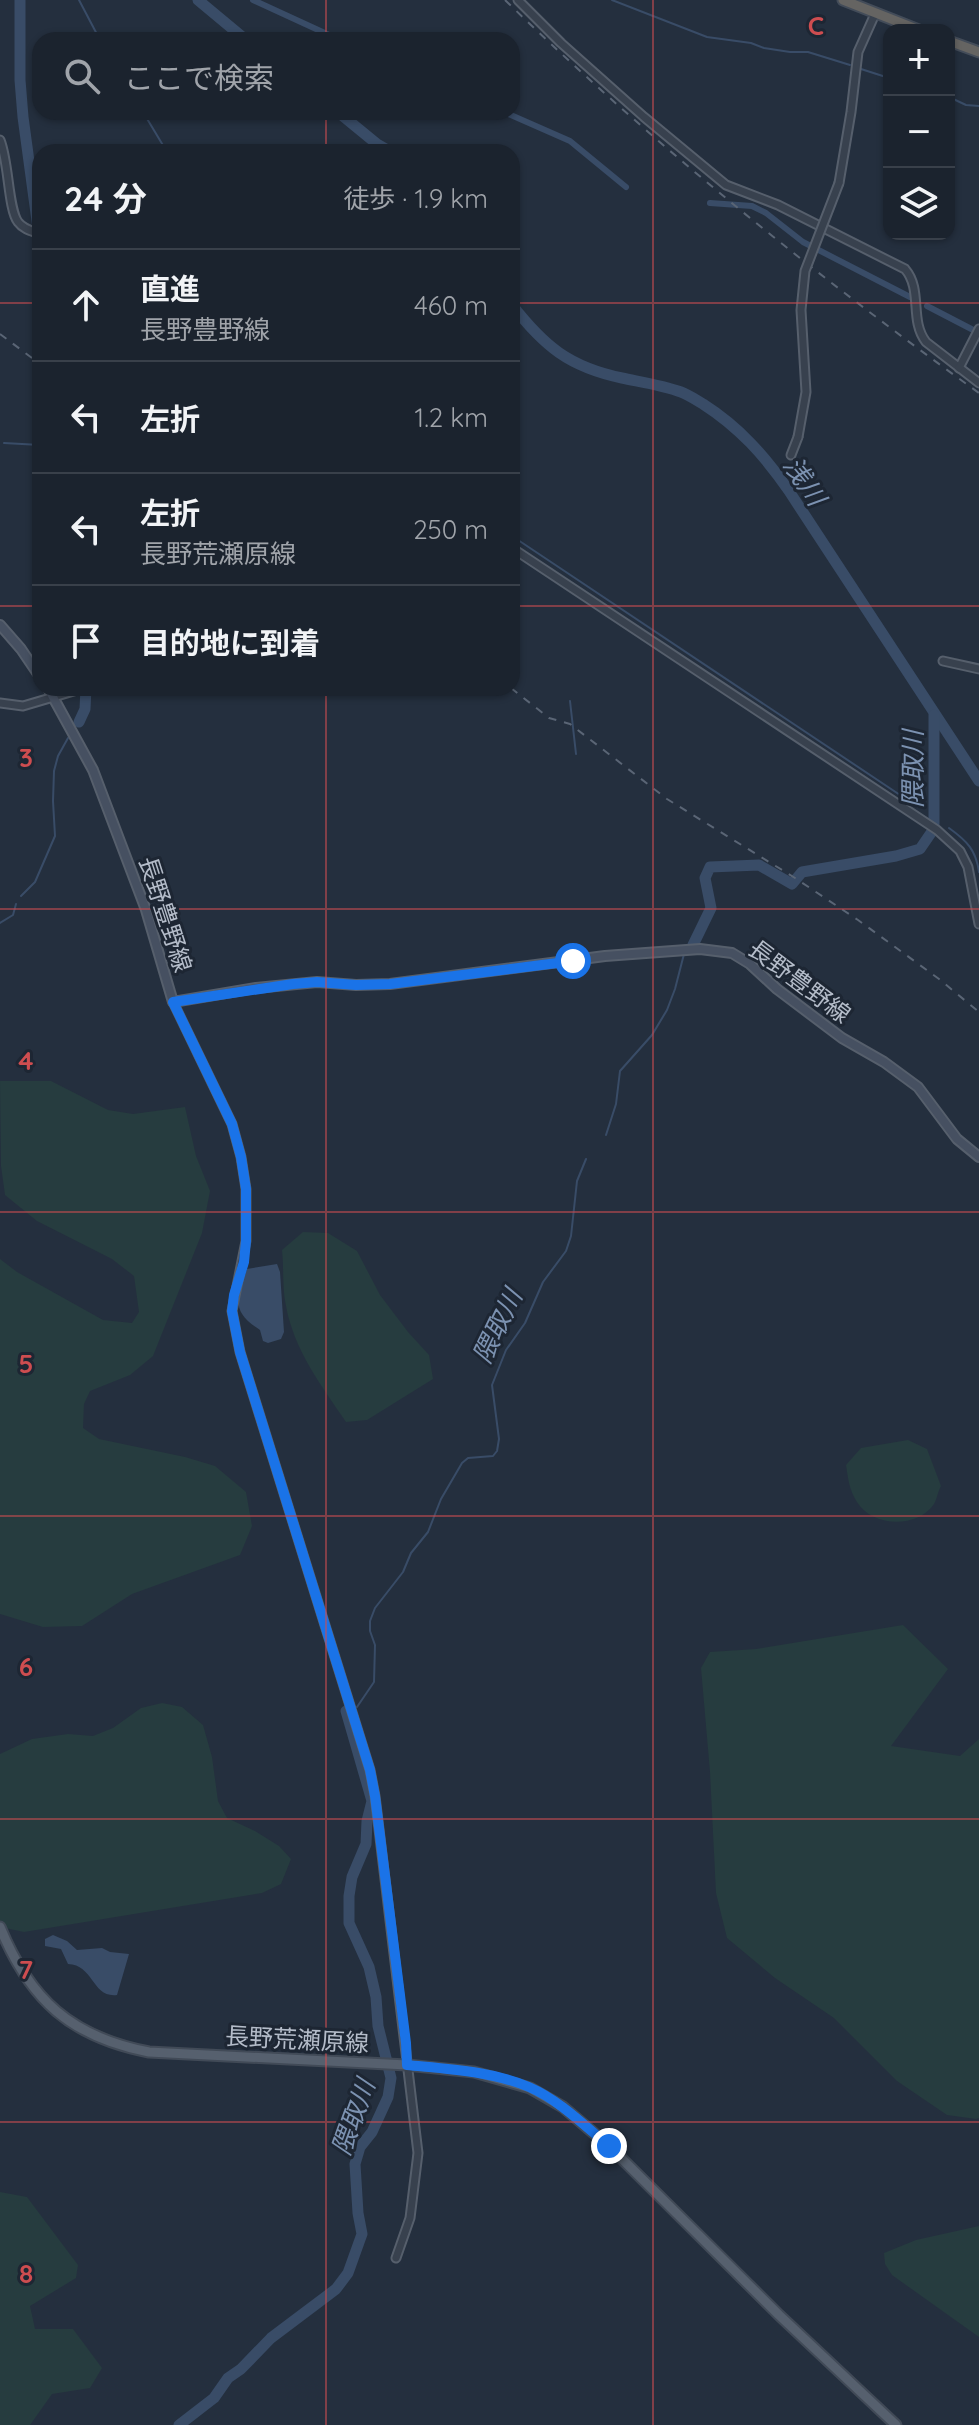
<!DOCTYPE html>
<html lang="ja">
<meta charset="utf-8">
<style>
:root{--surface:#1b232e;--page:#282f3a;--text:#f1f3f6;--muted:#a0a4aa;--line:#39404a}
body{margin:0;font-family:Quicksand,"Noto Sans JP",sans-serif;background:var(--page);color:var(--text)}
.controls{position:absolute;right:24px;top:24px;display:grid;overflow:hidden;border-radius:16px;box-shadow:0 2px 6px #0004}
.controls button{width:72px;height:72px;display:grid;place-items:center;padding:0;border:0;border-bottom:2px solid var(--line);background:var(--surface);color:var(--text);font:40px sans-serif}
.stop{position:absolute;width:24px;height:24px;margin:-18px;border:6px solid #1a73e8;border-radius:50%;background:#fff}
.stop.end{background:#1a73e8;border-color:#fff;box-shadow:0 2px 8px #0008}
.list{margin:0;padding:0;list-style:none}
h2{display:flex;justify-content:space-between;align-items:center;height:104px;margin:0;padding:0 32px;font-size:34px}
h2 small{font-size:26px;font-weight:400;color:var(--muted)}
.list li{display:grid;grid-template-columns:52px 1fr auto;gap:24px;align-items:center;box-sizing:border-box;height:112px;padding:0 32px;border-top:2px solid var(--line)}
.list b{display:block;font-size:30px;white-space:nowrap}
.list p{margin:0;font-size:26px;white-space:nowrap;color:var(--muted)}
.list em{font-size:26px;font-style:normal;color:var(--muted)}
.icon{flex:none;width:44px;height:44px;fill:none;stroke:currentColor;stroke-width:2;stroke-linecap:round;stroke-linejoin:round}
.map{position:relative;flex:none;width:979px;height:2425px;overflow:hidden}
.search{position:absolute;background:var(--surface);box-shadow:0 2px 6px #0004;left:32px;top:32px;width:488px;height:88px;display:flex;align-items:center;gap:20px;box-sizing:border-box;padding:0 28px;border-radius:24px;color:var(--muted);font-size:30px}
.panel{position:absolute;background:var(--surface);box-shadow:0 2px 6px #0004;left:32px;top:144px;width:488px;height:552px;border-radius:24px}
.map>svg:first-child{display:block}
</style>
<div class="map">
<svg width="979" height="2425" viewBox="0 0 979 2425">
<rect width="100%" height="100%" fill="#242f3e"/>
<g fill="#263c3f">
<path d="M 0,1081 L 51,1081 L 108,1110 L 133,1114 L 185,1107 L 196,1156 L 210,1191 L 202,1233 L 153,1356 L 130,1375 L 90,1391 L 84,1404 L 83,1428 L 99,1439 L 185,1457 L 215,1466 L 246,1492 L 252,1526 L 240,1555 L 132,1594 L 82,1626 L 43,1627 L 0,1614 L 0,1259 L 17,1272 L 103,1320 L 132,1323 L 139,1312 L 134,1276 L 112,1259 L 37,1221 L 5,1195 L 1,1166 Z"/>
<path d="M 303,1232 L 328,1233 L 357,1251 L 380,1295 L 408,1332 L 429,1355 L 433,1379 L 367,1420 L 346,1422 C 321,1385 294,1350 286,1306 C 282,1288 284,1268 282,1250 Z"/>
<path d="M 908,1440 L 927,1449 L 941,1486 C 938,1491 937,1499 934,1504 C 917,1529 872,1527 857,1502 C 849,1490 848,1478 846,1465 L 861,1448 Z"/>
<path d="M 903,1625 L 948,1669 L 891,1746 L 960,1756 L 979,1739 L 979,2118 L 976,2119 L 947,2115 L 897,2081 L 834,2018 L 775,1978 L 727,1938 L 716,1893 L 710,1772 L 701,1668 L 710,1652 L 756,1649 Z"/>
<path d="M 162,1703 L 182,1707 L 203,1725 L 212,1757 L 218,1801 L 227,1818 L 255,1831 L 279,1846 L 291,1859 L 281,1884 L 262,1893 L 24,1932 L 0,1927 L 0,1754 L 32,1739 L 68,1734 L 93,1736 L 113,1728 L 141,1708 Z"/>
<path d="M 0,2192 L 27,2197 L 78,2265 L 76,2278 L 30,2306 L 35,2329 L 73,2329 L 102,2368 L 90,2388 L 52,2394 L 30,2425 L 0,2425 Z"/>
<path d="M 979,2226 L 979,2337 L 892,2275 L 885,2264 L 884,2253 L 916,2240 Z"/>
</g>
<g fill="#394c67">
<path d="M 277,1264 L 280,1272 L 284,1332 L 281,1339 L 268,1343 L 263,1341 L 260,1330 C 229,1310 238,1298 247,1269 Z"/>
<path d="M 53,1935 L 67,1941 L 77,1950 L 102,1948 L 110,1952 L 129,1954 L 117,1995 C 92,1998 94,1965 68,1964 L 61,1949 L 45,1946 L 45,1939 Z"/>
</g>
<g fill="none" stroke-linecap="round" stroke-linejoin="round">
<g stroke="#394c67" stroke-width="2">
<path d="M 79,0 L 100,40"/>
<path d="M 612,0 L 707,37 L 751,43 L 764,48 L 790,52 L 808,52 L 850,65"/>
<path d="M 861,69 L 889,78"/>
<path d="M 949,97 L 966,105 L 979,106"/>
<path d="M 143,112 L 167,152"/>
<path d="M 4,443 L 40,445"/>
<path d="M 512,536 L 918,807"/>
<path d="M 570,701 L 576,754"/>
<path d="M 949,828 C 967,841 976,850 979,872"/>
<path d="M 21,896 L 35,882 L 55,836 L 53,801 L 54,771 L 58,756 L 68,738"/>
<path d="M 0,923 L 13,915 L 16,904"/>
<path d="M 606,1135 L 616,1104 L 620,1071 L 652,1035 L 667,1010 L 675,989 L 684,954"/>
<path d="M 357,1707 L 374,1682 L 375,1645 L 370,1631 L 370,1621 L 375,1608 L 403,1572 L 411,1553 L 428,1532 L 441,1499 L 462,1463 L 468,1458 L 493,1456 L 497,1451 L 499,1439 L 492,1385 L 506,1350 L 525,1323 L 543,1282 L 566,1251 L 571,1236 L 577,1181 L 586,1159"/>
</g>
<g stroke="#394c67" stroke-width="6">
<path d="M 253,0 L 340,40"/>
<path d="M 504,112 L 570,141 L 626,187"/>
<path d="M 710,203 L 752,206 L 766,213 L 803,242 L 910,297"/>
<path d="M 927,306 L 979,333"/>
</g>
<g stroke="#394c67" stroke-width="11">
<path d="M 20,0 L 20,80 L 23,117 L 40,243"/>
<path d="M 198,0 L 246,40"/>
<path d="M 338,112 L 377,144 L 391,152"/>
<path d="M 512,305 C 544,346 569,367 622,378 C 641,382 662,385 681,392 C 689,395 696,400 703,404 C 739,427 765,456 789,491 L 979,781"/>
<path d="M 79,722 L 85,709 L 86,688"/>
<path d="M 693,945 L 711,908 L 705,878 L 710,867 L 759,865 L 792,884 L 802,872 L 896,856 L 920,849 L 933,830 L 934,824 L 934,715"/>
<path d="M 179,2425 L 214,2398 L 228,2378 L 241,2369 L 271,2338 L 336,2289 L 348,2273 L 362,2234 L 358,2213 L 355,2164 L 360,2147 L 372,2132 L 388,2097 L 391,2078 L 378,2026 L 376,1997 L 369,1967 L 349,1923 L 349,1896 L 352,1877 L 366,1844 L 367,1821 L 372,1801 L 346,1711"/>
</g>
<g stroke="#565f6c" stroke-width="11">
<g id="tertiary">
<path d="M 518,0 L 561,43 L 644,117 L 726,185 L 778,205 L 905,269 C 923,290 909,320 926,342 L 979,383"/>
<path d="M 0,140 C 9,162 8,209 18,222 C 23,229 32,231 40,234"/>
<path d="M 839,183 L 851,112 L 858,52 L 875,14"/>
<path d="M 959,368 L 979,329"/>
<path d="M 791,455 L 798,437"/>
<path d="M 512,548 L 937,830 L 960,851 L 968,867 L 979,924"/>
<path d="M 943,661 L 979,669"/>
<path d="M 0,703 L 23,706 L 84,688"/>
<path d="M 173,1002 L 232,1124 L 241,1157 L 246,1189 L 246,1241 L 232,1311 L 240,1352 L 370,1770 L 375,1796 L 418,2153 L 410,2218 L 396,2258"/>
</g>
</g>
<g stroke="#565f6c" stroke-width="12">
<g id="secondary">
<path d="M 0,625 L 21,649 L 40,677"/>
<path d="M 48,688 L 93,770 L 146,910 L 173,1002 L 256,988 L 317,982 L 356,985 L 390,984 L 605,956 L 700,949 L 732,953 L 750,964 L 777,989 L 842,1038 L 884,1062 L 918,1087 L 957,1139 L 979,1157"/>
</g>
</g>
<g stroke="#414a57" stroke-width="13">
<path id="primary" d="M 0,1927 C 30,2000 71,2037 149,2052 L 407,2065 L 474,2072 L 530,2088 L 563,2107 L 609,2146 L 779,2315 L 896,2425"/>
</g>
<g stroke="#434c59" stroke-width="13">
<g id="trunk">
<path d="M 843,0 L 919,30"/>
<path d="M 949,41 L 979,52"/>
</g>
</g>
<use href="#tertiary" stroke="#38414e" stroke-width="7"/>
<use href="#secondary" stroke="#465061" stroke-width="8"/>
<use href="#primary" stroke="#56606e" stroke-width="9"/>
<use href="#trunk" stroke="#656462" stroke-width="9"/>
<g stroke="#5a6575" stroke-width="2" stroke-dasharray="8 8" stroke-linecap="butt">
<path d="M 505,0 C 653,144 812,273 979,393"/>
<path d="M 0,334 L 40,364"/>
<path d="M 511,688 L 549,718 L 570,724 L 667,799 L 795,878 L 858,920 L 939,979 L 979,1012"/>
</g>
<g stroke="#565f6c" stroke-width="11" stroke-linecap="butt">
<path id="tertiary-bridge" d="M 798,437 L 806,392 L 801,310 L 805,271 L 839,183"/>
</g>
<use href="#tertiary-bridge" stroke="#38414e" stroke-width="7"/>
</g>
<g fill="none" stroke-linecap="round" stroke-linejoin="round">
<path stroke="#1a73e8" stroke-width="10" d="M 573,961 L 390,984 L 356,985 L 317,982 L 293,984 L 173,1002 L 232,1124 L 241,1157 L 246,1189 L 246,1241 L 244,1262 L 234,1295 L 232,1311 L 240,1352 L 370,1770 L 375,1796 L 406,2043 L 407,2065 C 448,2069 491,2071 529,2087 C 559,2100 584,2125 609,2146"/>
</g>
<path fill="none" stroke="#ce4d50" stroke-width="2" stroke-opacity="0.55" d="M 326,0 L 326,40M 653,0 L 653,2425M 326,112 L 326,152M 0,303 L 40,303M 512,303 L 979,303M 0,606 L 40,606M 512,606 L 979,606M 326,688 L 326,2425M 0,909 L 979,909M 0,1212 L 979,1212M 0,1516 L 979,1516M 0,1819 L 979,1819M 0,2122 L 979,2122"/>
<g text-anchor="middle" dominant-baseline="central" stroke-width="6" stroke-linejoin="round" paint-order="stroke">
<g font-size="24" fill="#b4bcc9" stroke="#1d2633">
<text transform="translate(166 914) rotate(72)">長野豊野線</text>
<text transform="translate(800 981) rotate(37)">長野豊野線</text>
<text transform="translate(297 2039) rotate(3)">長野荒瀬原線</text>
</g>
<g font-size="26" font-style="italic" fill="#7c92b1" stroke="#1d2633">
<text transform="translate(805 481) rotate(56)">浅川</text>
<text transform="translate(912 769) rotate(-90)">隈取川</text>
<text transform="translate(497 1326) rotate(-64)">隈取川</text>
<text transform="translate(353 2117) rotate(-70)">隈取川</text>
</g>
</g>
<g font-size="26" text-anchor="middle" font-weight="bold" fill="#ce4d50" stroke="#1d2633" stroke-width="6" stroke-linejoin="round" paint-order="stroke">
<text x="816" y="35">C</text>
<text x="26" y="767">3</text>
<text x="26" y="1070">4</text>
<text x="26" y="1373">5</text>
<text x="26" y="1676">6</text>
<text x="26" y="1979">7</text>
<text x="26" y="2283">8</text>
</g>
</svg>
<div class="controls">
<button>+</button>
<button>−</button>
<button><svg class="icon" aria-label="layers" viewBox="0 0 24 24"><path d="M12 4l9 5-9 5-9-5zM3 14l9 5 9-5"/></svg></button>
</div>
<div class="stop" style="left:573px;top:961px"></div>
<div class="stop end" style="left:609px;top:2146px"></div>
<div class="search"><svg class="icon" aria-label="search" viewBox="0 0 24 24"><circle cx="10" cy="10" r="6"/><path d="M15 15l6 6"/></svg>ここで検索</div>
<section class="panel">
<h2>24 分<small>徒歩 · 1.9 km</small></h2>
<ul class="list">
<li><svg class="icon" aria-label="ahead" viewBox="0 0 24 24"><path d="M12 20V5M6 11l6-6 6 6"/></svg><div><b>直進</b><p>長野豊野線</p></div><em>460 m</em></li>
<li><svg class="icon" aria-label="left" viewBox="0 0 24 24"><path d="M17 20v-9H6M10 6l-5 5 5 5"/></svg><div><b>左折</b></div><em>1.2 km</em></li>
<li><svg class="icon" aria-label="left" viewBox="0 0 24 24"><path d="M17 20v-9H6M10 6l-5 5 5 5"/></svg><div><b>左折</b><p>長野荒瀬原線</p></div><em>250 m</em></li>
<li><svg class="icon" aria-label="arrive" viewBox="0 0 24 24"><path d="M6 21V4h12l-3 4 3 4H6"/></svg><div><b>目的地に到着</b></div></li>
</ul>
</section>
</div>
